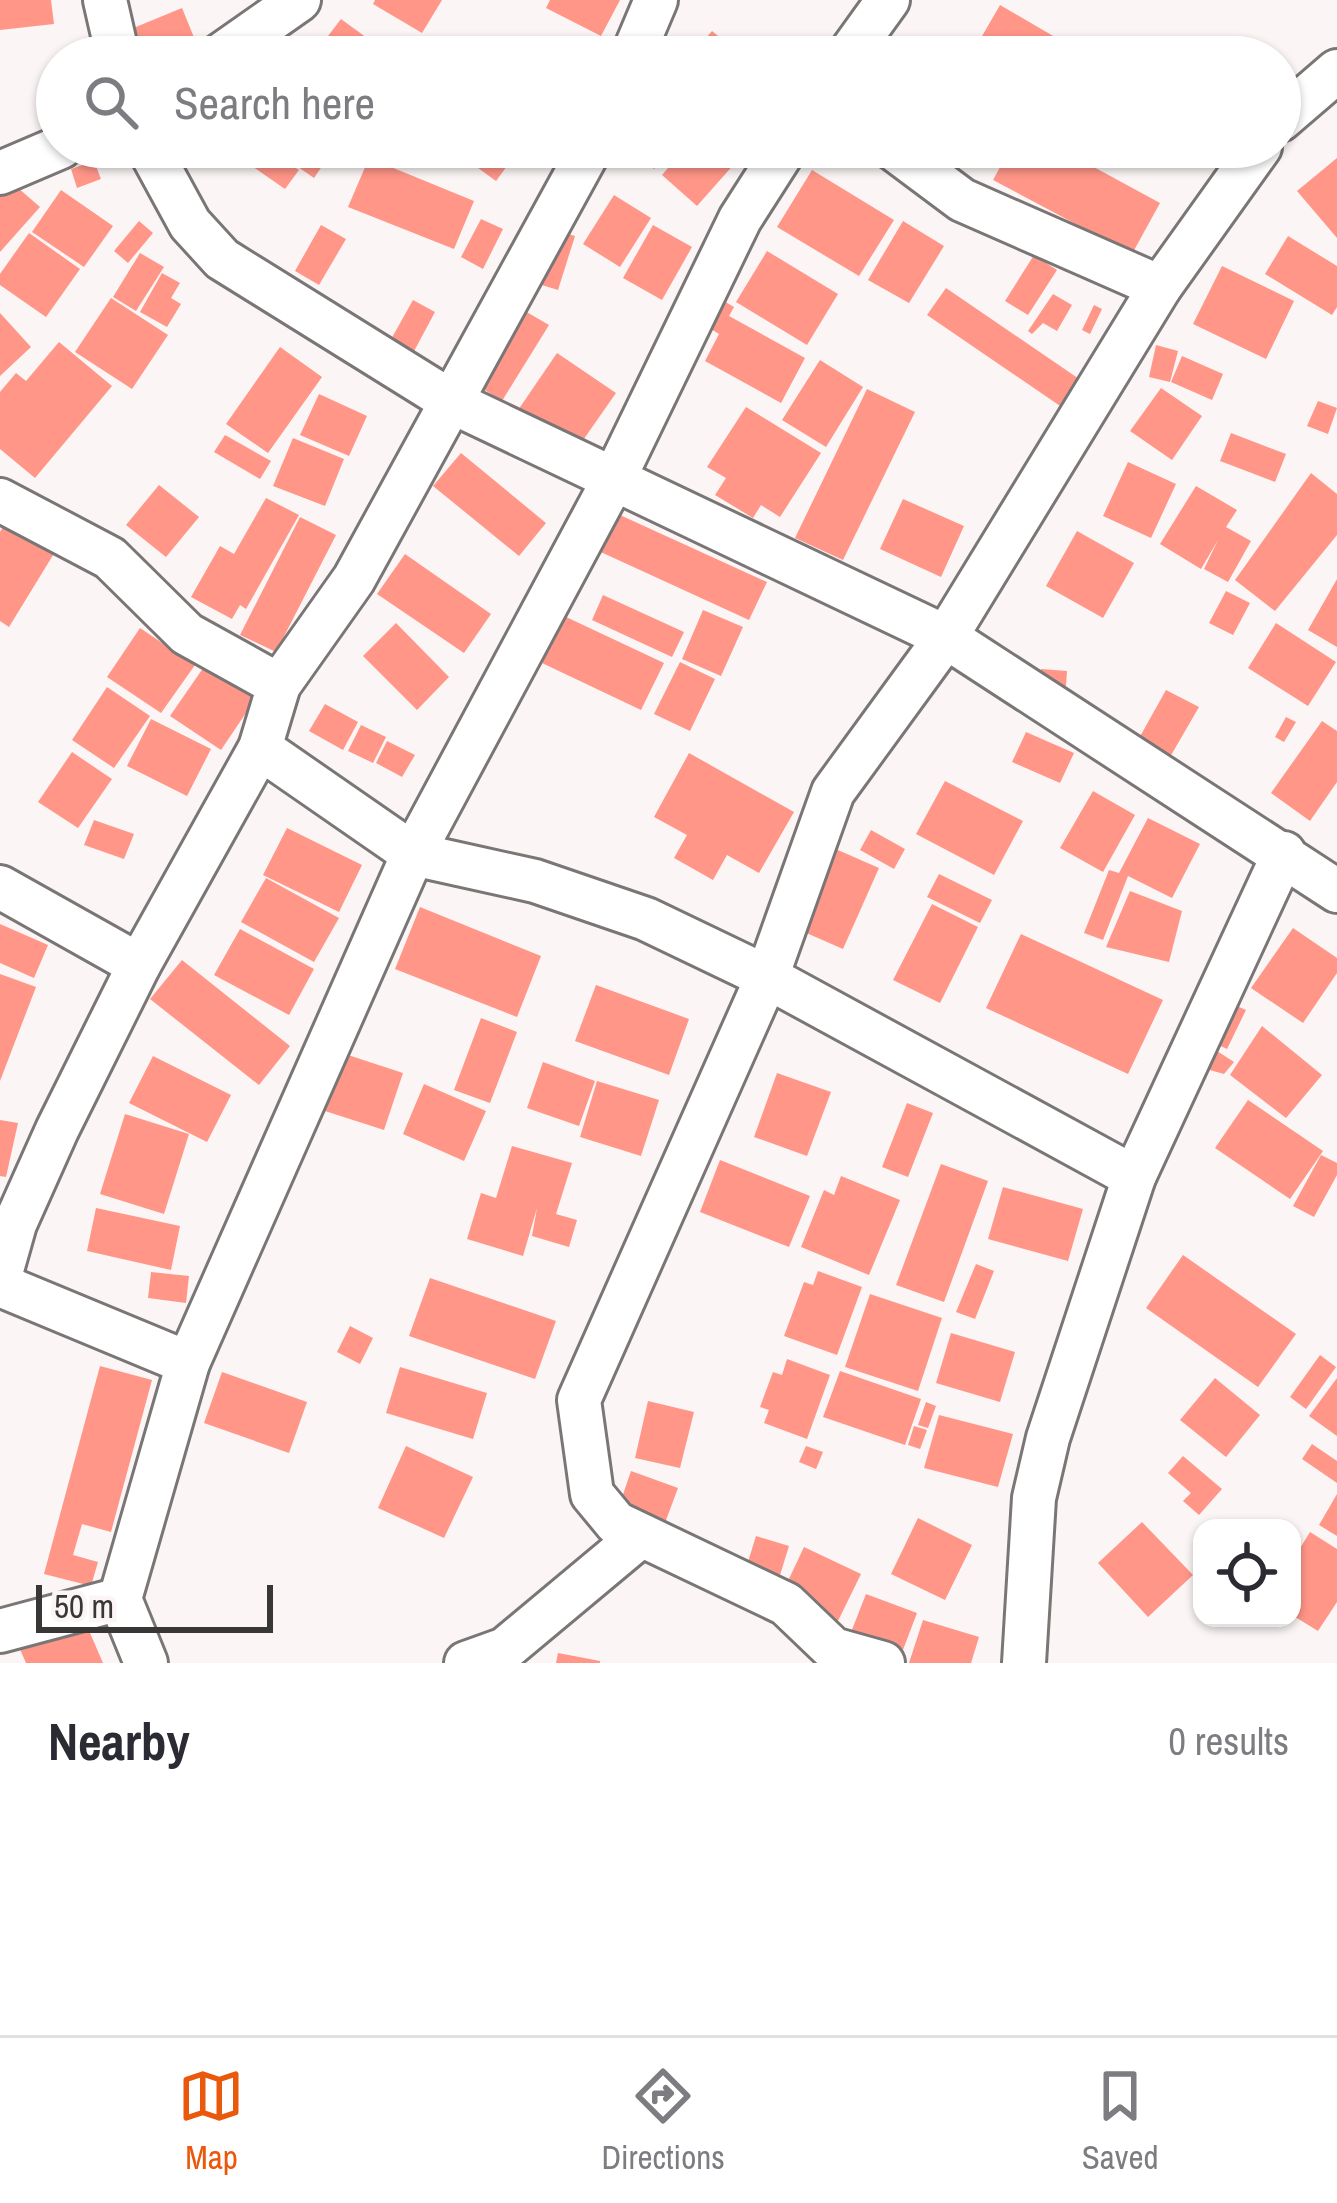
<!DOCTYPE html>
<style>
:root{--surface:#fff;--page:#f7f7f7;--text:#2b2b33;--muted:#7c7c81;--line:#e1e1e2;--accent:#ea580c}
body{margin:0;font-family:"Archivo Narrow",sans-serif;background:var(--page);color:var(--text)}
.controls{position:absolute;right:36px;bottom:36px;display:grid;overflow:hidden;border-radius:24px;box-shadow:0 3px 9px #0004}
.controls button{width:108px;height:108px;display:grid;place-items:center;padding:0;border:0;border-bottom:3px solid var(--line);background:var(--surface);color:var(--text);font:60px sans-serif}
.scale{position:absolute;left:36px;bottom:30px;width:237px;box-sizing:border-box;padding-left:12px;border:6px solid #383736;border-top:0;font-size:33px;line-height:42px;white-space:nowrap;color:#383736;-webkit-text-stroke:9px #fbf6f5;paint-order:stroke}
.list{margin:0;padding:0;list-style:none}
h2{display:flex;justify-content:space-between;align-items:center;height:156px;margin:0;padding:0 48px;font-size:51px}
h2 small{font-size:39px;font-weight:400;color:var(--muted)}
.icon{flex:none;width:66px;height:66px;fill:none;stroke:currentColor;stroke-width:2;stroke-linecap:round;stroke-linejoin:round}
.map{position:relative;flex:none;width:1337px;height:1663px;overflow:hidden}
.search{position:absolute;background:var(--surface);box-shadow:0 3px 9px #0004;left:36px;right:36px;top:36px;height:132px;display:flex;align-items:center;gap:30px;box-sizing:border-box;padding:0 42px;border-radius:66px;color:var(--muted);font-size:45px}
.sheet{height:372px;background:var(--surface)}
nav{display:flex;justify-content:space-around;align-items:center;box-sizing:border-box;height:168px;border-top:3px solid var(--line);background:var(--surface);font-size:33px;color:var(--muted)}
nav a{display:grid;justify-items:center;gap:6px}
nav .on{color:var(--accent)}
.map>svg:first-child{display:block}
</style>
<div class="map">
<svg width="1337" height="1663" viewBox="0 0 1337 1663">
<rect width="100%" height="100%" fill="#fbf6f5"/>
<g fill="#ff9688">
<path d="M 0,0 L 51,0 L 54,24 L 0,30 Z"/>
<path d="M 375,0 L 442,0 L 422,33 L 373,4 Z"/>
<path d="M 550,0 L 620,0 L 601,36 L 546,8 Z"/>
<path d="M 1000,5 L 1072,47 L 1066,57 L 985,57 L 974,50 Z"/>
<path d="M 182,8 L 202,57 L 142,57 L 131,29 Z"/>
<path d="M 341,19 L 393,57 L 312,57 Z"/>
<path d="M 712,31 L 739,53 L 735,57 L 689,57 Z"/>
<path d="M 257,147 L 273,147 L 270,151 L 299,170 L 285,189 L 246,162 Z"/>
<path d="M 278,147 L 335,147 L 314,178 L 275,151 Z"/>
<path d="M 449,147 L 521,147 L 496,181 Z"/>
<path d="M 632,147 L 677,147 L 654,169 Z"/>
<path d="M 686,147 L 719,147 L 736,162 L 697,206 L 662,175 Z"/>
<path d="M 1011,147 L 1057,147 L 1160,203 L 1132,254 L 993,180 Z"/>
<path d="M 1143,147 L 1191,147 L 1181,166 Z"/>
<path d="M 369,158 L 474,201 L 454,249 L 348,207 Z"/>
<path d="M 1337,158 L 1337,238 L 1297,191 Z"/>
<path d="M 94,161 L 101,179 L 77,188 L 71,169 Z"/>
<path d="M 812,170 L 894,220 L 859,276 L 777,227 Z"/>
<path d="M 10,181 L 40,207 L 0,252 L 0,192 Z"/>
<path d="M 61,190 L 113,226 L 84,267 L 32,232 Z"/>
<path d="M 614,195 L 651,218 L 620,267 L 583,244 Z"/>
<path d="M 481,219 L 503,229 L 483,269 L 461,257 Z"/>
<path d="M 139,221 L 153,233 L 128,263 L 114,251 Z"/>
<path d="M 903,221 L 944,246 L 909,303 L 868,280 Z"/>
<path d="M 321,225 L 346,239 L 319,285 L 295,271 Z"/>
<path d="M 653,225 L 692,247 L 662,300 L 623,278 Z"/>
<path d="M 549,228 L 575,236 L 558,290 L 532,282 Z"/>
<path d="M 29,233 L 80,269 L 46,317 L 0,285 L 0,274 Z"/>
<path d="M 1288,236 L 1337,266 L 1337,307 L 1332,315 L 1265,274 Z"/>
<path d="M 767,251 L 838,294 L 807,345 L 736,302 Z"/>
<path d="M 140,253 L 164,267 L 136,311 L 113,297 Z"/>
<path d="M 1034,255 L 1057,270 L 1028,315 L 1005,301 Z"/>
<path d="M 1222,266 L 1294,301 L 1266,359 L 1193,324 Z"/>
<path d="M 162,273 L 180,283 L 171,298 L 181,304 L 167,327 L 140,312 Z"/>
<path d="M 946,288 L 1085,383 L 1066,410 L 927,315 Z"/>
<path d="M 1053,294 L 1072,305 L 1057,331 L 1043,323 L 1032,334 L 1028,331 Z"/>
<path d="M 714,295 L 734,307 L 729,316 L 805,358 L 781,403 L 705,361 L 719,334 L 698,321 Z"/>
<path d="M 111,298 L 168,335 L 132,389 L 75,352 Z"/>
<path d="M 413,300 L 435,312 L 412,355 L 389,343 Z"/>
<path d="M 1094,305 L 1102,309 L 1090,334 L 1082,330 Z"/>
<path d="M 518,307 L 549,325 L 502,401 L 472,382 Z"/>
<path d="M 0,313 L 31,347 L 0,376 Z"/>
<path d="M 59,342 L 112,386 L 35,478 L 0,449 L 0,392 L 16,373 L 26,381 Z"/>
<path d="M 1156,345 L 1178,351 L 1170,382 L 1149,377 Z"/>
<path d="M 280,347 L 322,377 L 268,453 L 226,424 Z"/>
<path d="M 557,353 L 616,393 L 572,456 L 514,416 Z"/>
<path d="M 1182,356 L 1223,374 L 1212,400 L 1171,382 Z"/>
<path d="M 820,360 L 863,387 L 826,447 L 782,420 Z"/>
<path d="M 1161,388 L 1202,416 L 1172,460 L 1130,431 Z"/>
<path d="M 867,389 L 915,412 L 843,560 L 795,538 Z"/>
<path d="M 319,394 L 367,416 L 349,456 L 300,435 Z"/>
<path d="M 1318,401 L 1337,408 L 1328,434 L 1307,426 Z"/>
<path d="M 746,407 L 821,453 L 780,517 L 761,505 L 753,518 L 715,495 L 726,478 L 707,467 Z"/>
<path d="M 1231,433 L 1286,454 L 1275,482 L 1220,461 Z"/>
<path d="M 225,435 L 271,461 L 260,479 L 214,452 Z"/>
<path d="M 293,438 L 344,459 L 325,506 L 273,486 Z"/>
<path d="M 461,453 L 546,523 L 519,556 L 433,486 Z"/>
<path d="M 1128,462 L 1176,484 L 1151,538 L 1103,516 Z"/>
<path d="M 1311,473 L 1337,494 L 1337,535 L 1275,611 L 1235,580 Z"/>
<path d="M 159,485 L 199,517 L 166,557 L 126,525 Z"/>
<path d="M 1196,486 L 1237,510 L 1226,527 L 1251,541 L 1228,582 L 1204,569 L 1218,540 L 1201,569 L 1160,544 Z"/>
<path d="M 266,498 L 299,515 L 246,609 L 240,605 L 232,619 L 191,597 L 220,546 L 234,554 Z"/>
<path d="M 903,499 L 964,526 L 941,577 L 880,549 Z"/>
<path d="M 609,510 L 767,582 L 749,620 L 592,548 Z"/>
<path d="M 300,517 L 336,535 L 276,652 L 240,635 Z"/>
<path d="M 8,518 L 58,547 L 9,627 L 0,621 L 0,532 Z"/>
<path d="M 1077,531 L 1134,563 L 1103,618 L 1046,586 Z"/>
<path d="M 405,554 L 491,614 L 464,653 L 377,594 Z"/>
<path d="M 1337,579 L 1337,647 L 1308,630 Z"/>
<path d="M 1226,591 L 1250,603 L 1233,635 L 1209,623 Z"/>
<path d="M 603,595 L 684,632 L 672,657 L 592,620 Z"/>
<path d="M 703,610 L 743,627 L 721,676 L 682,659 Z"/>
<path d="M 564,616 L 664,663 L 641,710 L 542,663 Z"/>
<path d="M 396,623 L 449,677 L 417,710 L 363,656 Z"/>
<path d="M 1276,623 L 1336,662 L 1308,706 L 1248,668 Z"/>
<path d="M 140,628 L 195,665 L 161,713 L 107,677 Z"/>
<path d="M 208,661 L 258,695 L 221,750 L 170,716 Z"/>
<path d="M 680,662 L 715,679 L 690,731 L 654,714 Z"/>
<path d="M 1041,669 L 1067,671 L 1066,686 L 1040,684 Z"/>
<path d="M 107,687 L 150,716 L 114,768 L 72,740 Z"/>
<path d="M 1166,690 L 1199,707 L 1170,757 L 1138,740 Z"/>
<path d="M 325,704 L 358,722 L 343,750 L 309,731 Z"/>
<path d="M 1286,717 L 1296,722 L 1284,742 L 1275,737 Z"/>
<path d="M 151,719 L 211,749 L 187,796 L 127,766 Z"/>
<path d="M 1322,721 L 1337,731 L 1337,782 L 1310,821 L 1271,793 Z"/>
<path d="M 361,725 L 386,737 L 373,763 L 348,751 Z"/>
<path d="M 1026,732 L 1074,753 L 1060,783 L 1012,762 Z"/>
<path d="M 387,741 L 415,755 L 402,777 L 376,763 Z"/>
<path d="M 72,752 L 112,779 L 78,828 L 38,802 Z"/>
<path d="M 689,753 L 794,812 L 759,873 L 727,855 L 713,880 L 674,858 L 687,835 L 654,817 Z"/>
<path d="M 945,781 L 1023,821 L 994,875 L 916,834 Z"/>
<path d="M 1093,791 L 1135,815 L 1103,872 L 1060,848 Z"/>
<path d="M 1148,818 L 1200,844 L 1172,898 L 1128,876 L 1103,940 L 1084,933 L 1109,870 L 1119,873 Z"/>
<path d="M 94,820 L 134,834 L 124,859 L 84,845 Z"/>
<path d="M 287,828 L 362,865 L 339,912 L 263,875 Z"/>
<path d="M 871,830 L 905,849 L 894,869 L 860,850 Z"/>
<path d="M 831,847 L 879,868 L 843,949 L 795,928 Z"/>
<path d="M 939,874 L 992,900 L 980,923 L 927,897 Z"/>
<path d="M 266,878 L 339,918 L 314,962 L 241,922 Z"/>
<path d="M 1130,891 L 1182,911 L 1169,962 L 1106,947 Z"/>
<path d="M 932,904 L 978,927 L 940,1003 L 893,980 Z"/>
<path d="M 420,907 L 541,956 L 517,1017 L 395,969 Z"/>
<path d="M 0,924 L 48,945 L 34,978 L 0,963 Z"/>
<path d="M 1293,928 L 1337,958 L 1337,973 L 1303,1023 L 1251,988 Z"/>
<path d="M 240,929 L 314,969 L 289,1015 L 214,975 Z"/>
<path d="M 1021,934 L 1163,1000 L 1128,1074 L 986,1008 Z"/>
<path d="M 182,960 L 290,1046 L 259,1085 L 150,999 Z"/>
<path d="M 0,974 L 36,987 L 0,1081 Z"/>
<path d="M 596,985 L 689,1019 L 669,1075 L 575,1041 Z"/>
<path d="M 1230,1003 L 1246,1010 L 1227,1049 L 1212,1042 Z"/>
<path d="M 481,1018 L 517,1032 L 490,1103 L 454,1090 Z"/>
<path d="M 1262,1026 L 1322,1075 L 1286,1118 L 1230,1075 Z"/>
<path d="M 1217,1051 L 1234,1062 L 1224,1074 L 1206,1069 Z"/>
<path d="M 345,1054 L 403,1073 L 384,1130 L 325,1111 Z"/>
<path d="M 153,1056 L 231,1095 L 207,1142 L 129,1103 Z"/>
<path d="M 543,1062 L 595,1081 L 579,1126 L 527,1108 Z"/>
<path d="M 777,1073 L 831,1092 L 807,1156 L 754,1137 Z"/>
<path d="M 597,1081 L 659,1100 L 641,1156 L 580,1137 Z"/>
<path d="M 424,1084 L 486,1111 L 464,1161 L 403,1134 Z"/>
<path d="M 1248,1100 L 1323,1151 L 1290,1199 L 1215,1148 Z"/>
<path d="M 907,1103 L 933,1113 L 908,1177 L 882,1167 Z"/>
<path d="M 125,1114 L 189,1134 L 164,1214 L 100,1194 Z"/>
<path d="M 0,1120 L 18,1123 L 6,1177 L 0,1176 Z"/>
<path d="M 512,1146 L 572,1163 L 556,1214 L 577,1220 L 569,1247 L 532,1236 L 537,1208 L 523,1256 L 467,1239 L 481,1193 L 496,1198 Z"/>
<path d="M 1321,1155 L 1337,1163 L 1337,1175 L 1314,1217 L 1293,1206 Z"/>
<path d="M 720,1160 L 810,1196 L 789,1247 L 700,1212 Z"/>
<path d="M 941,1164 L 988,1181 L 944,1302 L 896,1285 Z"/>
<path d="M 841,1176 L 900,1200 L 869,1275 L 801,1247 L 824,1190 L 834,1195 Z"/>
<path d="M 1003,1187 L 1083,1209 L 1068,1261 L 988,1239 Z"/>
<path d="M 96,1208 L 180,1226 L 171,1270 L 87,1251 Z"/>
<path d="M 1183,1255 L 1296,1334 L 1258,1387 L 1146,1308 Z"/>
<path d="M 976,1264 L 994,1271 L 975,1319 L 956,1312 Z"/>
<path d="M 818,1271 L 862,1287 L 837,1355 L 784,1336 L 804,1282 L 813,1285 Z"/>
<path d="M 151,1272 L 189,1276 L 186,1303 L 148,1298 Z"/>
<path d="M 430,1278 L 556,1321 L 535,1379 L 409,1336 Z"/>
<path d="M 870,1294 L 942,1318 L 918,1391 L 845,1367 Z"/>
<path d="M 350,1326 L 373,1338 L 360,1364 L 337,1352 Z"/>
<path d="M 951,1333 L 1015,1352 L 1000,1402 L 936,1383 Z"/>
<path d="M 1320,1355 L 1336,1367 L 1306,1409 L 1290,1397 Z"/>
<path d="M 787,1359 L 830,1375 L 807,1439 L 764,1423 L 769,1410 L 760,1407 L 773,1372 L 782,1375 Z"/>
<path d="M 100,1366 L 152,1380 L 111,1532 L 82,1524 L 73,1555 L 98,1562 L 91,1586 L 44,1574 Z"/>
<path d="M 400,1367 L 487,1393 L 473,1439 L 386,1413 Z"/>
<path d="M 840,1371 L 921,1399 L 905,1445 L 823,1417 Z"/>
<path d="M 222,1372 L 307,1402 L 289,1453 L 204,1423 Z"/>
<path d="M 1215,1378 L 1260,1415 L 1226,1457 L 1180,1420 Z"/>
<path d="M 1337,1378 L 1337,1436 L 1309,1416 Z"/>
<path d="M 648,1401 L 694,1412 L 680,1468 L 635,1458 Z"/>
<path d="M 926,1402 L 936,1406 L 928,1428 L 918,1425 Z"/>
<path d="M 939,1415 L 1013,1434 L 998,1487 L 924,1468 Z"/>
<path d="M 914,1426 L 927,1430 L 920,1449 L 908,1445 Z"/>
<path d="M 1312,1444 L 1337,1461 L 1337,1483 L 1302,1459 Z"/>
<path d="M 406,1446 L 473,1477 L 444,1538 L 378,1508 Z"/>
<path d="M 806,1446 L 823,1452 L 816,1469 L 799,1462 Z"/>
<path d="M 1183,1456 L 1222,1489 L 1199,1515 L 1183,1501 L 1191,1493 L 1168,1473 Z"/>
<path d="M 631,1471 L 678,1488 L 662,1531 L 616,1515 Z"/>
<path d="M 1337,1494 L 1337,1536 L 1319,1525 Z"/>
<path d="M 918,1518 L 972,1545 L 945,1600 L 891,1574 Z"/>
<path d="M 1142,1522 L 1193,1575 L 1148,1617 L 1098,1563 Z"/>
<path d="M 1310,1532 L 1337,1549 L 1337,1602 L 1318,1631 L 1292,1615 L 1292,1561 Z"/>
<path d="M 756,1536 L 789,1546 L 771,1604 L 738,1594 Z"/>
<path d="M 804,1547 L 861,1574 L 836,1625 L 780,1598 Z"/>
<path d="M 866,1594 L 917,1613 L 898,1663 L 846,1645 Z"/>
<path d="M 84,1619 L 103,1663 L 26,1663 L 19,1647 Z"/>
<path d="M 923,1620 L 979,1637 L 971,1663 L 909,1663 Z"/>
<path d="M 558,1653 L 600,1661 L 600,1663 L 556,1663 Z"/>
</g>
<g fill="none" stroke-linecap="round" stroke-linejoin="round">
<g stroke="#7a7675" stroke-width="48">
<g id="minor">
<path d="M 105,0 L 118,57"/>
<path d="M 218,57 L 299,0"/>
<path d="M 632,57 L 656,0"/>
<path d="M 847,57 L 888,0"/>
<path d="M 1280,120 L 1337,71"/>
<path d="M 148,147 L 190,224 L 222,259 L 452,402 L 946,637 L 1337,891"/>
<path d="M 891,147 L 962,200 L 1160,287"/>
<path d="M 0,173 L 61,147"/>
<path d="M 0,500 L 110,558 L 187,634 L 279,685"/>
<path d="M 260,748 L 413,854 L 535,881 L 646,919 L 767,977 L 1134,1177"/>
<path d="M 0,887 L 139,965"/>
<path d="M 0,1277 L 15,1224 L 57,1130 L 139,965 L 260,748 L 279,685 L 354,579 L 591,147"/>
<path d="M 0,1285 L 188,1363"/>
<path d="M 0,1631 L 120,1599"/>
<path d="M 146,1663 L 120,1599 L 188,1363 L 413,854 L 615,477 L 740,219 L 786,147"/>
<path d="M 466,1663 L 505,1649 L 638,1538"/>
<path d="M 883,1663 L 833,1649 L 786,1604 L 616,1523 L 592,1494 L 579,1400 L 767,977 L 833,792 L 946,637 L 1160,287 L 1260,147"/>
<path d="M 1024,1663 L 1034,1498 L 1048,1438 L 1134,1177 L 1284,853"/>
</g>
</g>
<use href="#minor" stroke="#fff" stroke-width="42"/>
</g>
</svg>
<div class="controls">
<button><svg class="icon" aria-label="locate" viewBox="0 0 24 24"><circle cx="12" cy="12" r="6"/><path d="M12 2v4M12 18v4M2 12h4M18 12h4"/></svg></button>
</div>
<div class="scale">50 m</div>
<div class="search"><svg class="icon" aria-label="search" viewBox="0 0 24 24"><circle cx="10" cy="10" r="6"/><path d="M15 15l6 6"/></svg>Search here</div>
</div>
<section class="sheet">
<h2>Nearby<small>0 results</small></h2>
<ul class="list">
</ul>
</section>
<nav>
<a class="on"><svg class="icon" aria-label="map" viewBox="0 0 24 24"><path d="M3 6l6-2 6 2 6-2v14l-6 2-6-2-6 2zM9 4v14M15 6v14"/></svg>Map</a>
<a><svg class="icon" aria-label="directions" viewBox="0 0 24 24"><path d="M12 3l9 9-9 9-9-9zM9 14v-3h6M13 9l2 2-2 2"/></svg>Directions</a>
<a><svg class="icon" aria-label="saved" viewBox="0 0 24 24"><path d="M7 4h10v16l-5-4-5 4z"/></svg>Saved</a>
</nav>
